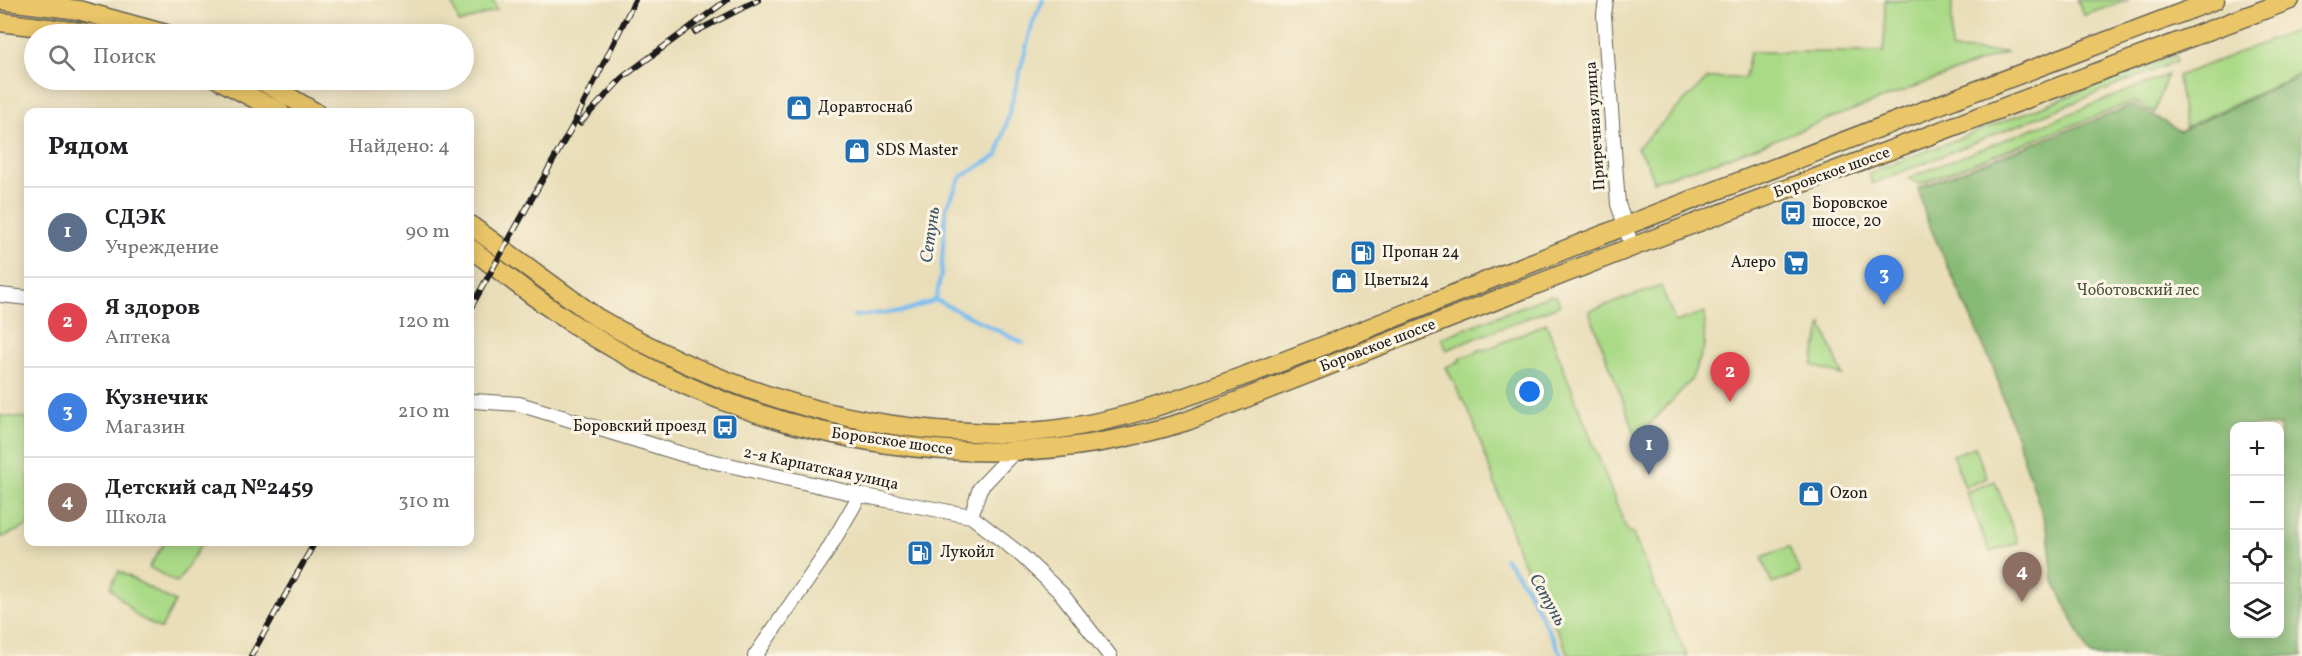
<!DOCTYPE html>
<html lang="ru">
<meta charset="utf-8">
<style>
:root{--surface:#fff;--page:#f2f2f2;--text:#202124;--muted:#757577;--line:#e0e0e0;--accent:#1f6fb2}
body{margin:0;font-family:Vollkorn,serif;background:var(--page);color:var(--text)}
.controls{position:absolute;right:18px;bottom:18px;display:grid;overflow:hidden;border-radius:12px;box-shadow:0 3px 15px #0003}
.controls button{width:54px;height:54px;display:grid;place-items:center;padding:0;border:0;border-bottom:2px solid var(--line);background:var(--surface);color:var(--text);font:30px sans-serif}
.you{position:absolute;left:1530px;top:392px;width:21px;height:21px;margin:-15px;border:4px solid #fff;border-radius:50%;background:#1a73e8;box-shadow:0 0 0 9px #1a73e833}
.badge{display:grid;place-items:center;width:39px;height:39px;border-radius:50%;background:var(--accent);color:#fff;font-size:20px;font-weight:700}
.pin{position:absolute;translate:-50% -50px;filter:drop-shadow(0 2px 3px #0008)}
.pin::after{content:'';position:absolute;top:32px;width:21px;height:18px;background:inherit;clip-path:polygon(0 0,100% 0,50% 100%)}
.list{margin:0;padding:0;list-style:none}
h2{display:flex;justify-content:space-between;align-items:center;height:78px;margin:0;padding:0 24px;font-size:26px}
h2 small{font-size:20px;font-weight:400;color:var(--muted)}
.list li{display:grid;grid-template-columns:39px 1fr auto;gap:18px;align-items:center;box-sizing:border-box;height:90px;padding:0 24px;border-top:2px solid var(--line)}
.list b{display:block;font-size:22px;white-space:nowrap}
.list p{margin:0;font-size:20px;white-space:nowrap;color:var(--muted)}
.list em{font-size:20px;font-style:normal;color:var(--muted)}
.icon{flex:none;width:33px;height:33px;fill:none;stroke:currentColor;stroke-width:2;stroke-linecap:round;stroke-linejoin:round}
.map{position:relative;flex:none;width:2302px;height:656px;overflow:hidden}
.search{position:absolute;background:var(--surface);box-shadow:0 3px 15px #0003;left:24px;top:24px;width:450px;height:66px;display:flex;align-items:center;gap:15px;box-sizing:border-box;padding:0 21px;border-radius:33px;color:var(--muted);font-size:22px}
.panel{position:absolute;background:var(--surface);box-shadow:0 3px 15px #0003;left:24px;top:108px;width:450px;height:438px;border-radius:12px}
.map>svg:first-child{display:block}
</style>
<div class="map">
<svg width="2302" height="656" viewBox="0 0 2302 656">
<rect width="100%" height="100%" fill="#fcf5e5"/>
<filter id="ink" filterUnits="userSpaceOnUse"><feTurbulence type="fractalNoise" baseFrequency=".0167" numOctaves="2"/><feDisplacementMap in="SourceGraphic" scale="12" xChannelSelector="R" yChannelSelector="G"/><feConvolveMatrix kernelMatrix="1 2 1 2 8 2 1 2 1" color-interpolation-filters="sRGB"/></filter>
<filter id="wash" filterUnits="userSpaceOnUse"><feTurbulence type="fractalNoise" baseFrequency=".008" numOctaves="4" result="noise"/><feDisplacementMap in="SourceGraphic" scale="24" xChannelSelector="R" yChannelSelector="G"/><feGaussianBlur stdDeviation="1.35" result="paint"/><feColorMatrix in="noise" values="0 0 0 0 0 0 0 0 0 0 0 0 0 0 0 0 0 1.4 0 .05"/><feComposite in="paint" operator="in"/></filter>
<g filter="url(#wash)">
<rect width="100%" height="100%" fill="#e9deb9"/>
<g fill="#aada87" stroke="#637b52" stroke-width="1.5">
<path d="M 451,0 L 493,0 L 497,10 L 459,23 Z"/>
<path d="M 1885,0 L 1952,0 L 1951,50 L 2007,52 L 1718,161 L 1653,181 L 1648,164 L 1637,148 L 1708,78 L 1745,78 L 1750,52 L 1884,52 Z"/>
<path d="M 2077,0 L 2129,0 L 2084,15 Z"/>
<path d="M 2302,28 L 2302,73 L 2185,127 L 2178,76 Z"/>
<path d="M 2176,55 L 2177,61 L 1872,184 L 1869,173 Z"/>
<path d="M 2167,75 L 2154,113 L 2135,101 L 1920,184 L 1908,178 Z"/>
<path d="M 1661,286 L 1675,322 L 1705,312 L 1704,348 L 1691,380 L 1637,438 L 1589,311 Z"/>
<path d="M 1551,295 L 1557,297 L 1560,305 L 1446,350 L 1441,338 Z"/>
<path d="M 1546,323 L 1624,523 L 1629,533 L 1632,532 L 1652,580 L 1687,656 L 1570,656 L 1520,556 L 1472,418 L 1446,367 L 1460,361 L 1459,359 L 1482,349 L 1485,350 Z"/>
<path d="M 1822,324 L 1843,376 L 1812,365 Z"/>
<path d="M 0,416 L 28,418 L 28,526 L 0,538 Z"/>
<path d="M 1975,447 L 1987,478 L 1965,487 L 1953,455 Z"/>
<path d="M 1995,481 L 2018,543 L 1990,552 L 1966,492 Z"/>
<path d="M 165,542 L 203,542 L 177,583 L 149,567 Z"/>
<path d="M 1789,547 L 1800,573 L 1772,584 L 1762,557 Z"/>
<path d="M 119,571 L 175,602 L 161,629 L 138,617 L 110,587 Z"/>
</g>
<path fill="#87ba74" stroke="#526b48" stroke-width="1.5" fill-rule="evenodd" d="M 2302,75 L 2302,656 L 2090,656 L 2053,579 L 2048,531 L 1993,367 L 1926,218 L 1918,188 L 2134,105 L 2180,131 ZM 2234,426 L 2280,426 L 2280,634 L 2234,634 Z"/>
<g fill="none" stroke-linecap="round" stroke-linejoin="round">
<g stroke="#79bdef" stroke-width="4">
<path d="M 854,316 L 904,311 L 936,300"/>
<path d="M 1023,343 L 936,300 L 941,274 L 946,208 L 961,177 L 998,155 L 1033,22 L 1043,0"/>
<path d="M 1505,558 L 1525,585 L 1562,656"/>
</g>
</g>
</g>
<g filter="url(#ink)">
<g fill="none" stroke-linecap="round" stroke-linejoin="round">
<g stroke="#646053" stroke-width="16">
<g id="minor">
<path d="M 1606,0 L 1604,15 L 1618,204 L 1632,247"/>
<path d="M 0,295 L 28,298"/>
<path d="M 474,401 L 519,404 L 685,455 L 860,495 L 971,516 L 1021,555 L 1061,593 L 1110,656"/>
<path d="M 971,516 L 980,488 L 1016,450"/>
<path d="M 755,656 L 825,555 L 860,495"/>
</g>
</g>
<g stroke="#646053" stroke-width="21">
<g id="major">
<path d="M 0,0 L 78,10 L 166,34"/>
<path d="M 0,22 L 96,34"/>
<path d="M 219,80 L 280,112"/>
<path d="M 260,80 L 315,112"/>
<path d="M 470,225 L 596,317 C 702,379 815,420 937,430 C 971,432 1007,435 1041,431 C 1109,425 1176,401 1241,377 C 1332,344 1423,306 1514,270 C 1746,177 1981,89 2215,0"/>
<path d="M 470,248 C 512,280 553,313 599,340 C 774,445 990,484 1187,421 L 1632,247 L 2290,0"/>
</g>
</g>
<use href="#minor" stroke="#fff" stroke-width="14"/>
<use href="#major" stroke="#ebc669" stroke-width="18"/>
<g stroke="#1c1c1c" stroke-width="6">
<g id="rail">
<path d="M 695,32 L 758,0"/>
<path d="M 580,123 L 623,77 L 727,0"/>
<path d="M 470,309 L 572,127 L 635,0"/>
<path d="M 251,656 L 315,542"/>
</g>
</g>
<use href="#rail" stroke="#fcf5e5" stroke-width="4" stroke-dasharray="11" stroke-linecap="butt"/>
</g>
</g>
<defs>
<g id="shop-square" transform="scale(1.35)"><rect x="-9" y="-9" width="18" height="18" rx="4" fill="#1f6fb2" stroke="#fcf5e5"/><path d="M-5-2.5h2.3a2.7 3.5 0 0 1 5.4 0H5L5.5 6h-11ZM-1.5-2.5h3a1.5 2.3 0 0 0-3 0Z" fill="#fff"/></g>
<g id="bus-square" transform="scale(1.35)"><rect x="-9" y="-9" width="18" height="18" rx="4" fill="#1f6fb2" stroke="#fcf5e5"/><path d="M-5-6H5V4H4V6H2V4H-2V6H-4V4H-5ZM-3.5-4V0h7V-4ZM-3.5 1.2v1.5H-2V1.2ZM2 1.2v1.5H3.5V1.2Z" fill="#fff"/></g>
<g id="fuel-square" transform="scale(1.35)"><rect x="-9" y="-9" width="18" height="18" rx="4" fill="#1f6fb2" stroke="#fcf5e5"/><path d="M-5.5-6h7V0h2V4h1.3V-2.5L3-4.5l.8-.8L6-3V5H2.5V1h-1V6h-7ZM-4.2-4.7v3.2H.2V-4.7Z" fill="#fff"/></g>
<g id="supermarket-square" transform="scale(1.35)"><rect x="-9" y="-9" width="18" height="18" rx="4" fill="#1f6fb2" stroke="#fcf5e5"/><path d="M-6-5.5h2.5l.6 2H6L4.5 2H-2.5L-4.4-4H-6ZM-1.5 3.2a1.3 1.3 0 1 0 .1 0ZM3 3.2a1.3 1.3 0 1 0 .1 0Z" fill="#fff"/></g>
</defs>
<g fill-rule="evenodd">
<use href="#shop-square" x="799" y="108"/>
<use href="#shop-square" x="857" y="151"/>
<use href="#bus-square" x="1793" y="213"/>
<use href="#fuel-square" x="1363" y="253"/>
<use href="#supermarket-square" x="1796" y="263"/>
<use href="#shop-square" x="1344" y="281"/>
<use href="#bus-square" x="725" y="427"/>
<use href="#shop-square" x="1811" y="494"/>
<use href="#fuel-square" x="920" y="553"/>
</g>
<g text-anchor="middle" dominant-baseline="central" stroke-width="6" stroke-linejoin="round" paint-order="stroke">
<g font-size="16" fill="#1c1c1c" stroke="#fcf5e5" text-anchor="start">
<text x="818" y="108">Доравтоснаб</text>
<text x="876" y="151">SDS Master</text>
<text x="1812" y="204">Боровское<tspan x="1812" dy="18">шоссе, 20</tspan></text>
<text x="1382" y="253">Пропан 24</text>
<text x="1776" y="263" text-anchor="end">Алеро</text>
<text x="1364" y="281">Цветы24</text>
<text x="706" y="427" text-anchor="end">Боровский проезд</text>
<text x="1830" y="494">Ozon</text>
<text x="940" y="553">Лукойл</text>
</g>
<g font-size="16" fill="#1c1c1c" stroke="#fcf5e5">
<text transform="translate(1596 126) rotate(-94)">Приречная улица</text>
<text transform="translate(1832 173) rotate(-20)">Боровское шоссе</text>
<text transform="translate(1378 346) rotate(-21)">Боровское шоссе</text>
<text transform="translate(892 442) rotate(8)">Боровское шоссе</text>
<text transform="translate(821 469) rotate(12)">2-я Карпатская улица</text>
</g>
<g font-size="16" fill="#47553c" stroke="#fcf5e5">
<text x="2138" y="291">Чоботовский лес</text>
</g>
<g font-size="18" font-style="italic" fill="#3d5466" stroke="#fcf5e5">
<text transform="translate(931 235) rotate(-82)">Сетунь</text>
<text transform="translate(1547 600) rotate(61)">Сетунь</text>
</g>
</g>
</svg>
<div class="controls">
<button>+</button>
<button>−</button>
<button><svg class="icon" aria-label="locate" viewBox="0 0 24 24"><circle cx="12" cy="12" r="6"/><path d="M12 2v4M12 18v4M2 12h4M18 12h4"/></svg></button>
<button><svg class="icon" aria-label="layers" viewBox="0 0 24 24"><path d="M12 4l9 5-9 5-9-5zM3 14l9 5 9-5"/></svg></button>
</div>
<div class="you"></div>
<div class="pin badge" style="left:1649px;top:475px;background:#5c6f8a">1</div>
<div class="pin badge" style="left:1730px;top:402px;background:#e0444e">2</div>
<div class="pin badge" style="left:1884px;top:305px;background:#3f7fe0">3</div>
<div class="pin badge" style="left:2022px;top:602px;background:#8d6e63">4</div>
<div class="search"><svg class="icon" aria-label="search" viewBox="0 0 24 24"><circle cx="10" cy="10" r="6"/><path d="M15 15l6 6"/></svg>Поиск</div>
<section class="panel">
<h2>Рядом<small>Найдено: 4</small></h2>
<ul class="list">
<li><span class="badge" style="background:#5c6f8a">1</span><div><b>СДЭК</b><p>Учреждение</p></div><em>90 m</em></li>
<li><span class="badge" style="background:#e0444e">2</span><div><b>Я здоров</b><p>Аптека</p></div><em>120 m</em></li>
<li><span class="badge" style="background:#3f7fe0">3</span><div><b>Кузнечик</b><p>Магазин</p></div><em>210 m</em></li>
<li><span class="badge" style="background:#8d6e63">4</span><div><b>Детский сад №2459</b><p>Школа</p></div><em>310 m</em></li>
</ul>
</section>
</div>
